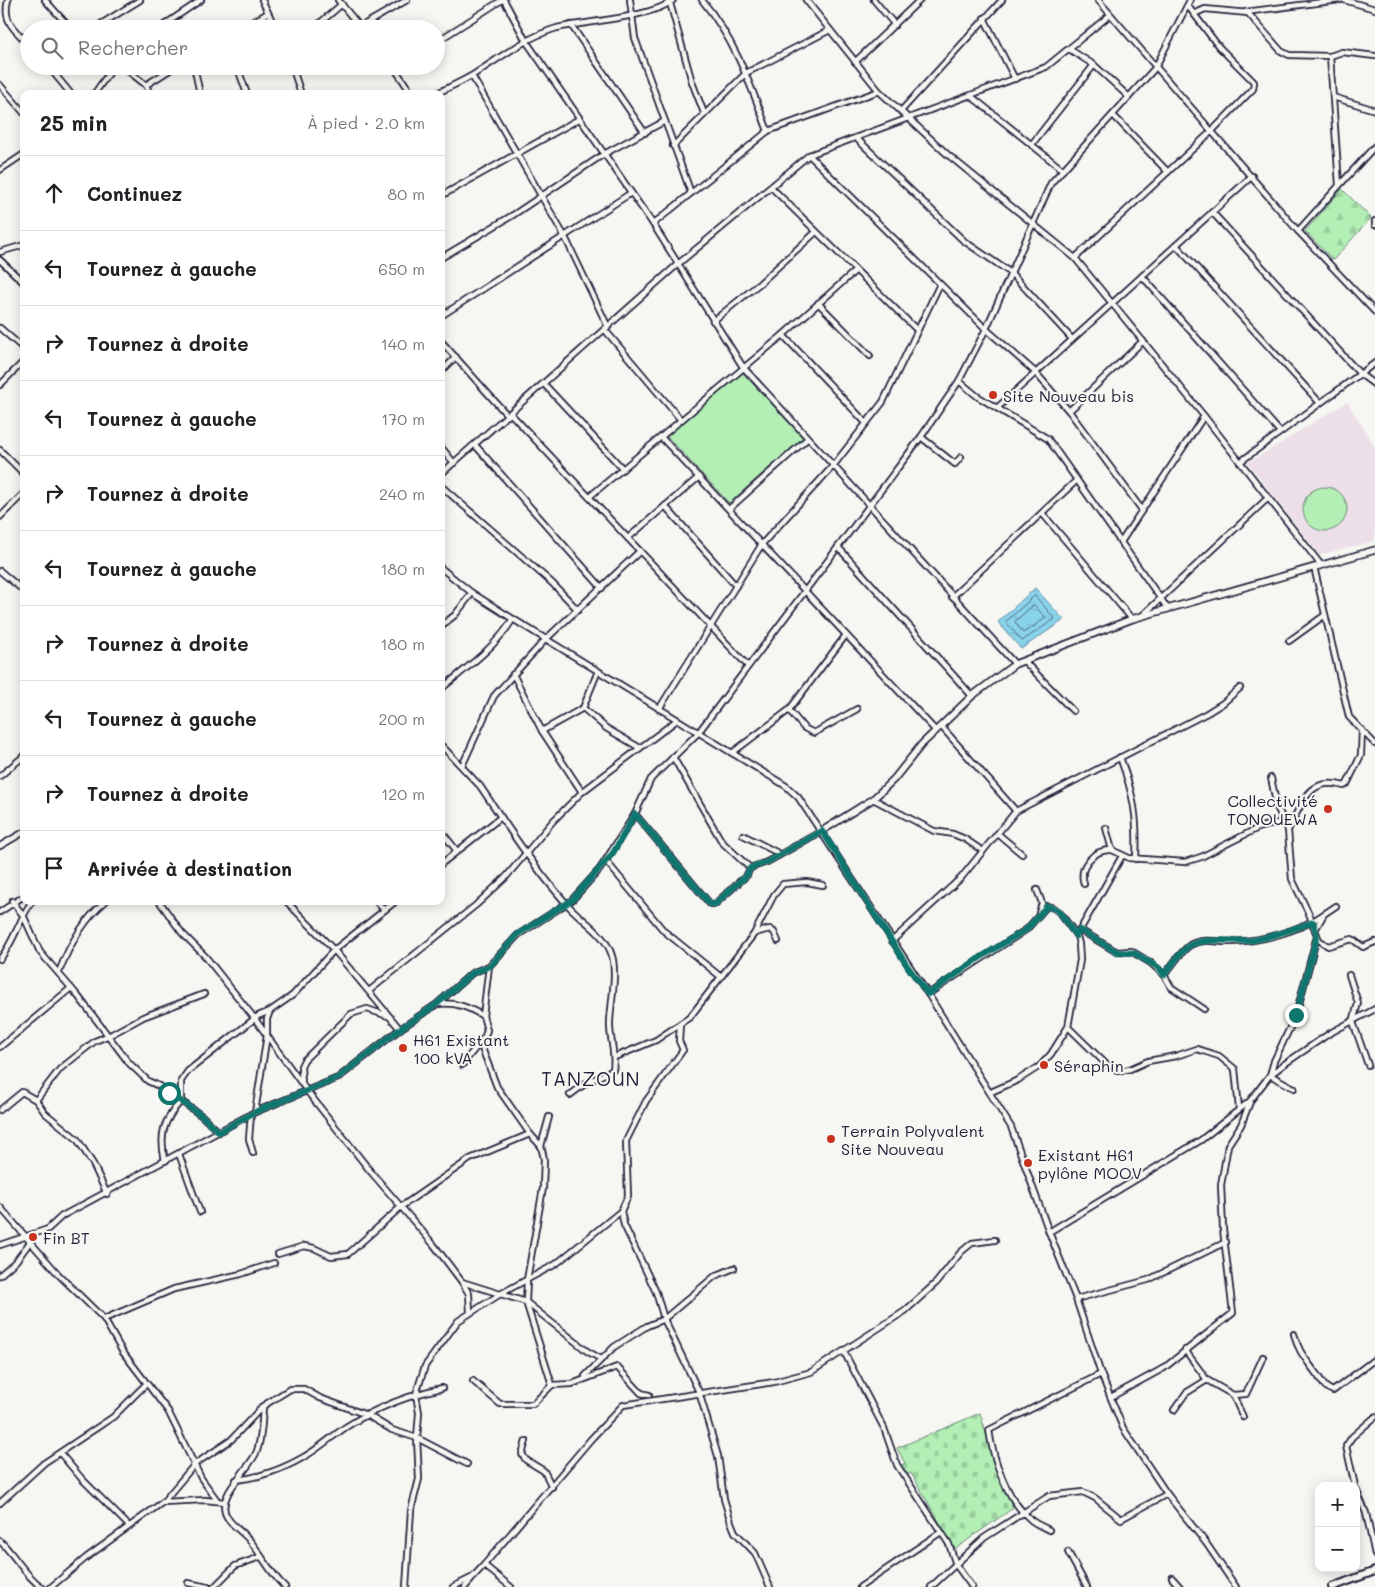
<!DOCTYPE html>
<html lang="fr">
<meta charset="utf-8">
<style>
:root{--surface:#fff;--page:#f2f2f2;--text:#202124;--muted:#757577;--line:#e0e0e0}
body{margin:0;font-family:Mali,sans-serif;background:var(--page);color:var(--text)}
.controls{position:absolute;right:15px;bottom:15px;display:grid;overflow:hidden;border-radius:10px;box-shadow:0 2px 12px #0003}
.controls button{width:45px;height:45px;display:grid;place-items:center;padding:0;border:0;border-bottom:1px solid var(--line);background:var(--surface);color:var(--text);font:25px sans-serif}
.stop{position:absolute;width:15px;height:15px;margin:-11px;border:4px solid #0f766e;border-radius:50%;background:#fff}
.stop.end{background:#0f766e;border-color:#fff;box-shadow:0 1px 5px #0008}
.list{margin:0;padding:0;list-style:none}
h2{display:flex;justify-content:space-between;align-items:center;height:65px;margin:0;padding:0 20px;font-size:21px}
h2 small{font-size:16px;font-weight:400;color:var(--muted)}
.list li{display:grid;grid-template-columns:32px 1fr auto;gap:15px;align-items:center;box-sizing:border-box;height:75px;padding:0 20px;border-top:1px solid var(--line)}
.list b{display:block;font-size:19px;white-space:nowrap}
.list em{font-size:16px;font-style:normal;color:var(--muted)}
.icon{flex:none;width:28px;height:28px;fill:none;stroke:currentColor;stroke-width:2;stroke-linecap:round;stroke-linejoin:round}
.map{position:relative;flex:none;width:1375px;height:1587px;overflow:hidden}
.search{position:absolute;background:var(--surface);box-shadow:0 2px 12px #0003;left:20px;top:20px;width:425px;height:55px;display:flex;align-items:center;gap:12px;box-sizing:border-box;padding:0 18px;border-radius:28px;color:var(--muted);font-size:19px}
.panel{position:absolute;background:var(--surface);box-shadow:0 2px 12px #0003;left:20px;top:90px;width:425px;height:815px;border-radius:10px}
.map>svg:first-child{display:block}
</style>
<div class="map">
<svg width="1375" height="1587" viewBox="0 0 1375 1587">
<defs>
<pattern id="forest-firs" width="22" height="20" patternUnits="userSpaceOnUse" patternTransform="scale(1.25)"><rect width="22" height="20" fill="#b3efb5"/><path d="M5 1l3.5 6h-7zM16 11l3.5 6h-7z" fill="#9acd9d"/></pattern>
<pattern id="cemetery-stones" width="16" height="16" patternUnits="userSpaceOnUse" patternTransform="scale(1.25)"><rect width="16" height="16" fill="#b3efb5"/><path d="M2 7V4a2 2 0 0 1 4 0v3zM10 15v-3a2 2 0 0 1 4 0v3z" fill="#9acd9d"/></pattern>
<pattern id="water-ripples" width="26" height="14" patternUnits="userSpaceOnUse" patternTransform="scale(1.25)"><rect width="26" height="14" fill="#89d3ea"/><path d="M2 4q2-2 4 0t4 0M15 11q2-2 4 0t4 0" fill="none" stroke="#76b5ca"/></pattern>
</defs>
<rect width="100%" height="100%" fill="#f6f6f2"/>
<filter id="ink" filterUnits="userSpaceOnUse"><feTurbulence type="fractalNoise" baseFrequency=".02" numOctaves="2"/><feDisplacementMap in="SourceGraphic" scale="10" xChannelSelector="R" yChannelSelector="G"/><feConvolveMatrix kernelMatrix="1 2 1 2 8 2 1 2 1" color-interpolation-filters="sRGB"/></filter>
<g filter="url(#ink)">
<path fill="#ecdfe7" d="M 1347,402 L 1375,447 L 1375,541 L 1319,555 L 1248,463 Z"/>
<path fill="url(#forest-firs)" stroke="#6a8878" d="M 1342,189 L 1371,218 L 1333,260 L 1305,231 Z"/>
<path fill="url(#cemetery-stones)" stroke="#6a8878" d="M 980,1413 L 997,1469 L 1013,1508 L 955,1549 L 911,1473 L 905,1476 L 900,1466 L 905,1463 L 897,1448 Z"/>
<g fill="#b3efb5" stroke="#6a8878">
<path d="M 741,371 L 803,438 L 729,503 L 666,435 Z"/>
<circle cx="1325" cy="509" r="22"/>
</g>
<path fill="url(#water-ripples)" stroke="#608ca4" d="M 1035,588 L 1064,620 L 1021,649 L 998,622 Z"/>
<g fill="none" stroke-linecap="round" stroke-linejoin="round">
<g stroke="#4b6981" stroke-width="1">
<path d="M 1035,596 L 1055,619 L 1022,641 L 1006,622 Z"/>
<path d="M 1034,605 L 1046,618 L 1023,633 L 1015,622 Z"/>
</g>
<g stroke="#22223b" stroke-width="8">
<g id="minor">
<path d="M 8,0 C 2,21 15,31 29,44"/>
<path d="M 45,0 L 71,29"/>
<path d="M 262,0 L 276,29"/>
<path d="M 338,0 L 361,28"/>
<path d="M 504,0 L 526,41 L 653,224 L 743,367 L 1015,664"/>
<path d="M 630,0 L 635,38 L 691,193"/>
<path d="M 702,0 C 736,42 749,82 768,131"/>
<path d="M 806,0 L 879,91 L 947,154 L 1075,258 L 1204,416 L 1321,565"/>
<path d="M 874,0 L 895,25"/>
<path d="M 1098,0 L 1298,231 L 1375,312"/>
<path d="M 1344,0 L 1375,9"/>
<path d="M 670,3 L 692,82 L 704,113"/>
<path d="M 1188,6 L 1194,14 L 1205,9 L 1248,13 L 1281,51 L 1289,55 L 1330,56 L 1342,52 L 1375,56"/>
<path d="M 1245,12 L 1340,0"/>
<path d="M 984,18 L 1015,79"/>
<path d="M 571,25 L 645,133"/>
<path d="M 360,27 L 407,0"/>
<path d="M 93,29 L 140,0"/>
<path d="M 158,29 L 201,0"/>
<path d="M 240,29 L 268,13"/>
<path d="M 313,29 L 342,4"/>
<path d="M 436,42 L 502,0"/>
<path d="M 1069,49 L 1094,65 L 1129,97"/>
<path d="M 1330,56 L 1339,185"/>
<path d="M 855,62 L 920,0"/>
<path d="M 48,66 L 71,94"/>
<path d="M 101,66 L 108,75"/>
<path d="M 122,66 L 146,85 L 150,94"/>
<path d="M 194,66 L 200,94"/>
<path d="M 237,66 L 247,94"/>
<path d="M 292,66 L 301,94"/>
<path d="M 393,66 L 412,94"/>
<path d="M 472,76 L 565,237 L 608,327"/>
<path d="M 0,85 L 24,113"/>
<path d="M 146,85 L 176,66"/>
<path d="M 94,94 L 114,66"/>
<path d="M 435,94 C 448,88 461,82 473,75 C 500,58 526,37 557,28 C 586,21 652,18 673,0"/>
<path d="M 971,96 L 1063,170"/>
<path d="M 1333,97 L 1375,110"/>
<path d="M 901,111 L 1002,0"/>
<path d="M 1113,115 L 1168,172"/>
<path d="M 856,138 L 964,241 L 1011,273 L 1072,339"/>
<path d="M 1032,144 L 1094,65"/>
<path d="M 673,146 L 746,73 L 830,30"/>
<path d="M 809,155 L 986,329 L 1035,372 L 1069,411 L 1142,510"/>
<path d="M 0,170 L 24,154"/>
<path d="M 772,188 L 917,330"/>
<path d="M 441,196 L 579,119"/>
<path d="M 1212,212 L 1360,374 L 1375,385"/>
<path d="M 1375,221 L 1375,225"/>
<path d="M 653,224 L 768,131 L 879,91"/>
<path d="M 1298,231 L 1375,146"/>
<path d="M 1176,245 L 1320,403"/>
<path d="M 0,252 L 24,245"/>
<path d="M 441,258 L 513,215 L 604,154 L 665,121"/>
<path d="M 1075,258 L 1213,130 L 1253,89 L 1254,82 L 1219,47 L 1194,14"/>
<path d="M 0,260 L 24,283"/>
<path d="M 1142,276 L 1280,432"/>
<path d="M 818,303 L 870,356"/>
<path d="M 441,316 L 631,193"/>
<path d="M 713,321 L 759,284 L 816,232"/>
<path d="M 0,328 L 24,349"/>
<path d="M 605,330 L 681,420"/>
<path d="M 783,335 L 866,423"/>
<path d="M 441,341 L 508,416"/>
<path d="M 441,372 L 456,357"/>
<path d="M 959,381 L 977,396 L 1048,439 L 1168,609"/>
<path d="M 544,384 L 623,469"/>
<path d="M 0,385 L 24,361"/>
<path d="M 997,408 L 1252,176"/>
<path d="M 1069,411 L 1143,341"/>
<path d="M 511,414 L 748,666"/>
<path d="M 661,437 L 936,731"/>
<path d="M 921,437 L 955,464 L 961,457"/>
<path d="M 475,445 L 602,588"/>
<path d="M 441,447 L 454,463"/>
<path d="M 0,450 L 24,474"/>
<path d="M 1240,462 L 1375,363"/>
<path d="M 441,474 L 678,264 L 809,155 L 1046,67 L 1110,15"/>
<path d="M 441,486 L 552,583 L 578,610"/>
<path d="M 589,497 L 783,335 L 855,271"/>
<path d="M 665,506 L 736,586"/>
<path d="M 729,509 L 807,439"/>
<path d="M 1042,513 L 1132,619"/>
<path d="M 0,517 L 24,493"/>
<path d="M 628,538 L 699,477"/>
<path d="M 1121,542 L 1204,416"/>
<path d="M 838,547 L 972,696"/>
<path d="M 1314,567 L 1349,717 L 1375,744"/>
<path d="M 441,568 L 472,593 L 513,619 L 786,786 L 798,797 L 928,994 L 1011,1127 L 1049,1232 L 1076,1299 L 1101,1374 L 1123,1428 L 1167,1494 L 1206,1543 L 1236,1587"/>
<path d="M 0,571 L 24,591"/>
<path d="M 952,597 L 1077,480"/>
<path d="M 1143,615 L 1268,498"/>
<path d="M 441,626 L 455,615 L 472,593"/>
<path d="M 1289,641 L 1325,615"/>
<path d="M 1024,661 L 1073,711"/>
<path d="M 598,671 L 583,708 L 606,728 L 640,748"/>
<path d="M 513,674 L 542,731"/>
<path d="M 441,689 C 466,668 496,647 513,619"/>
<path d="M 659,709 L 762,544 L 833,466 L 883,402 L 940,284"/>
<path d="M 789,710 L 804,728 L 814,733 L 857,709"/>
<path d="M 941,726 L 1016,811"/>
<path d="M 441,745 L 480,786 L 501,817 L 441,864"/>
<path d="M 732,753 L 789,710 L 846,635"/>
<path d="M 673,757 L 722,842 L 750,868 L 767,862 L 822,831"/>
<path d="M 1120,757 C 1134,796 1138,817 1136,859"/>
<path d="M 462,766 L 494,696 L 546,639 L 640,551"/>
<path d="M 0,776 L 24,756"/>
<path d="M 1271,778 L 1277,807 L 1288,830 L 1292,879 L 1310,916 L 1315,930"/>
<path d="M 582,792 L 542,731 L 583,708"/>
<path d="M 873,799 L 934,831 L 953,834 L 965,839 L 983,851 L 1016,811 L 1207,713 L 1223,703 L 1240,688"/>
<path d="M 635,814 L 710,904 L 715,904 L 747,875 L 750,868"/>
<path d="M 501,817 C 521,847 541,875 565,902 C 580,920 606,933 612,956 C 617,973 611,1003 610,1021 C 609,1038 616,1053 613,1070 L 586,1083 L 570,1095"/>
<path d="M 1106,828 L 1112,850 L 1129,858 L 1185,862 L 1201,857 L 1260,827 L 1283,822"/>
<path d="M 1288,830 C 1302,805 1308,775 1344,786 L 1347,784 L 1361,755 L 1362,730"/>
<path d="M 441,831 L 457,851"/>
<path d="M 998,834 L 1022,854"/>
<path d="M 743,835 L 776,852 L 778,856"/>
<path d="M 0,846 L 24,832"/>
<path d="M 1122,856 L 1080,930 L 1117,952 L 1131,951 L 1151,963 L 1164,975 L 1171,987 L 1204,1009"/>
<path d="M 606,861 L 664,931 L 721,977"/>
<path d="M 1084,884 C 1078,866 1094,849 1112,850"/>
<path d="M 1037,890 L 1042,903 L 1039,913"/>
<path d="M 12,901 L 23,915 L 40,952 L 78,996 L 129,1063 L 148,1081 L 161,1087 L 202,1116 L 219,1132"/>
<path d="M 159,901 L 182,933 L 205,956 L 255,1019 L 307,1091 L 371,1172 L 434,1245 L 462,1282 L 526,1302 L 587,1351 L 601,1359"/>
<path d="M 286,901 L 334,950 L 400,1029"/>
<path d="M 376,901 L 384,910"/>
<path d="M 1336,906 L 1324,914 L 1315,930 L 1319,940 L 1328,946 L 1352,939 L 1363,947 L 1375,942"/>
<path d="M 0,912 L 24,896"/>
<path d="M 755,933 L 770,929 L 774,932 L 778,941"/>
<path d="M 892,941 L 961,878 L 983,851"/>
<path d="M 0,959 C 14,942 19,920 32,901"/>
<path d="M 59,972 C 69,946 84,919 106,901"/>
<path d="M 1164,975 C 1172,966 1180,952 1190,945 C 1203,937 1218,943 1232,942 C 1263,941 1299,931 1324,914"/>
<path d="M 1349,975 L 1358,1003 L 1353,1022 L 1368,1065"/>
<path d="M 369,991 L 476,905 L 506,877 L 553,821 L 582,792 L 677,720"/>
<path d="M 928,994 L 1027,929 L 1047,906 L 1054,908 L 1060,913 L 1077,936 L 1079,944 L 1080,960 L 1068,1027 L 1051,1054 L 1040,1066 L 1018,1080 L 991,1092"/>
<path d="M 438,1004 C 456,1002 468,1007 483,1016"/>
<path d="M 1068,1027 L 1108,1066 L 1120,1071 L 1130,1069 L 1148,1061 L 1176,1056 L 1197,1049 L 1219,1056 L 1235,1069 L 1239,1109"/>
<path d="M 480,1043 L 497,1087 L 530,1134 L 541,1146 L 544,1159 L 543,1188 L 527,1280 L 526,1302 L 552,1385"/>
<path d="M 0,1047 L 71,988"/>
<path d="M 615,1057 L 656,1040 L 690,1017 L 754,934 L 774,895 L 783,884 L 807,882 L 823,885"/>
<path d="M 462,1065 L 485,1036 L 487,1030 L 483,1016 L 489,966"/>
<path d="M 302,1084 L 301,1066 L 304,1060 L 351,1014 L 367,1009 L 388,1016"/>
<path d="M 1294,1088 L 1270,1075 L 1274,1061 L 1296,1015 L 1317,936"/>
<path d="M 36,1100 L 60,1069 L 95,1041 L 112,1034 L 143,1017 L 204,994"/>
<path d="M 0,1110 L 22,1092 L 36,1100 L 45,1113 L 77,1139 L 93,1164 L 107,1194"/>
<path d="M 255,1112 L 267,1035 L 267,1019 L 270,1011 L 293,995 L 334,950 L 396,901"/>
<path d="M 251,1114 L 249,1139 L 253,1153"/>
<path d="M 541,1146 L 549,1117"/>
<path d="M 179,1154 L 200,1212"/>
<path d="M 165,1161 C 159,1135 163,1121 181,1101 L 181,1081 L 188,1071 L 258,1016 L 270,1011"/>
<path d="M 0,1207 L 59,1275 L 104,1319 L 122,1351 L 168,1411 L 201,1478 L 217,1500"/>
<path d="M 621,1211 L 624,1225 L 656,1292 L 664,1319 L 699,1392 L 718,1456 L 724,1499 L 731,1522 L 735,1532 L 755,1553 L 770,1587"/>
<path d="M 1049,1232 L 1201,1140 L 1250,1101 L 1270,1075 L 1283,1065 L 1330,1033 L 1375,1009"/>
<path d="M 0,1245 L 48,1229 L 62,1216 L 255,1112 L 338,1078 L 400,1029 L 437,1004 L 472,973 L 489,966 L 518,935 L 572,900 L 600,869 L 635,814 L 651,779 L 698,733 L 921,437 L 959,381 L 986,329 L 1051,183 L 1155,68 L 1190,0"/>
<path d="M 278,1254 L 304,1246 L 314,1248 L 331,1256 L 348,1254 L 402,1206 L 470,1159 L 530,1134"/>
<path d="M 0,1275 L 16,1261 L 30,1242"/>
<path d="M 462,1282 L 469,1294 L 470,1312"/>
<path d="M 1076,1299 L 1148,1280 L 1226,1242"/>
<path d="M 104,1319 L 174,1289 L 241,1274 L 274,1263"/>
<path d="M 1294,1334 C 1298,1351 1305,1358 1315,1372 C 1322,1380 1322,1387 1333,1391 L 1375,1359"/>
<path d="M 1185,1350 L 1207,1380 L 1233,1395 L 1243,1417"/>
<path d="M 844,1352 L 884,1428 L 897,1465 L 949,1544 L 956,1565 L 972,1587"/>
<path d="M 585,1376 L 614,1347 L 647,1326 L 664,1319 L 715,1276 L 734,1268"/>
<path d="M 473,1381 L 500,1404 L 533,1404 L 552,1385 L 572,1384 L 617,1367 L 641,1393 L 649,1395"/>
<path d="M 1233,1395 L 1246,1394 L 1263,1357"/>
<path d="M 1111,1397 L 1164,1368 L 1233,1313 L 1223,1229 L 1221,1185 L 1228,1145 L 1241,1125 L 1250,1102"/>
<path d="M 263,1406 C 262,1421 262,1437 257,1451 C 250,1470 214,1496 227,1517 C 233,1527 244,1533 251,1542 C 263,1557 271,1574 285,1587"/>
<path d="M 1174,1410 L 1186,1393 L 1207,1380"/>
<path d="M 526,1441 L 522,1454 L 526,1460 L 544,1471 L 552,1487"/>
<path d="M 60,1453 L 82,1479 L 128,1525"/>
<path d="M 236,1480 C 258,1478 283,1469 302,1458 C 319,1449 333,1435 349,1425 C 378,1407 409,1395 442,1388"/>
<path d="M 1355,1486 L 1346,1446 L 1352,1437 L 1375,1417"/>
<path d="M 1356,1489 L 1366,1513 L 1375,1555"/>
<path d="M 163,1502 L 205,1500 L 225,1502"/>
<path d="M 0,1503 L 44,1463 L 113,1417 L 146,1384"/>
<path d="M 1049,1530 C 1042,1526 1034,1524 1029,1518 C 1006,1498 993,1459 989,1430 L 1101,1374"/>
<path d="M 0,1541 C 15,1555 24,1575 42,1587"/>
<path d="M 1068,1552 L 1087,1587"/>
<path d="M 484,1565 L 511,1587"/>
<path d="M 1172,1578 L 1180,1587"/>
<path d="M 188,1583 L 208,1587"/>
<path d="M 51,1587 L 87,1557 L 163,1502 L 195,1464 L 231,1440 L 263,1406 L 290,1389 L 304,1389 L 320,1398 L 367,1415 L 392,1430 L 417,1438 L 467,1464"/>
<path d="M 214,1587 L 235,1566 L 260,1557"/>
<path d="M 406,1587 L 411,1510 L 419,1479 L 417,1438 L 419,1413 L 416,1394 L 425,1366 L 458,1321 L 502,1293 L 556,1264 L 621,1211 L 628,1196 L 626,1141 L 646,1101 L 683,1050 L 679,1041 L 680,1025"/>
<path d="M 453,1587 L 473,1577 L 484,1565 L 591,1439 L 623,1405 L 774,1382 L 811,1372 L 905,1311 L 936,1283 L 961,1252 L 972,1243 L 995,1240"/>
<path d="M 465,1587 L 472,1579"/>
<path d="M 860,1587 L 941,1532"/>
<path d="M 931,1587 L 984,1538 L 1049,1496 L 1083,1492 L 1095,1498 L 1121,1519 L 1167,1494"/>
</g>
</g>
<g stroke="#22223b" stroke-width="9">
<path id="tertiary" d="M 822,831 L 873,799 L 894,779 L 922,744 L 972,696 L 1015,664 L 1132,619 L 1375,550"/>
</g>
<g stroke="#22223b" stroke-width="10">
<path id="secondary" d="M 1332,1587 L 1375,1571"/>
</g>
<use href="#minor" stroke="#f6f6f2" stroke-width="4.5"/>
<use href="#tertiary" stroke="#f6f6f2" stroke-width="5.5"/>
<use href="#secondary" stroke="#f6f6f2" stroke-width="6"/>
</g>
</g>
<g fill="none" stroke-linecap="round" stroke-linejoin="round" filter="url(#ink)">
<path stroke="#0f766e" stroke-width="6" d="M 169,1093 L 202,1116 L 219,1132 L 255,1112 L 338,1078 L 400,1029 L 437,1004 L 472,973 L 490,966 L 518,934 L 572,900 L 613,853 L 635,814 L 710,904 L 715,904 L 747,875 L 750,868 L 767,862 L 822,831 L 908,967 L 928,994 L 978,959 L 1027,929 L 1047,906 L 1058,910 L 1076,936 L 1080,930 L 1117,952 L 1134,953 L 1159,968 L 1164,975 C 1172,966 1179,952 1189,946 C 1204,936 1235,943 1254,940 C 1274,936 1294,929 1313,922 L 1317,936 L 1296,1015"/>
</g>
<g fill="#c8321e" stroke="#f6f6f2" stroke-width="2">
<circle cx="993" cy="395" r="5"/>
<circle cx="1328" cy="809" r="5"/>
<circle cx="403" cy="1048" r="5"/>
<circle cx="1044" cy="1065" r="5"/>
<circle cx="831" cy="1139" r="5"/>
<circle cx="1028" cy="1163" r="5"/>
<circle cx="33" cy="1237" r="5"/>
</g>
<g text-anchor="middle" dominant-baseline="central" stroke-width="4" stroke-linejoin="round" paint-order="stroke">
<g font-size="16" fill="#22223b" stroke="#f6f6f2" text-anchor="start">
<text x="1003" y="395">Site Nouveau bis</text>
<text x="1318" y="800" text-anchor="end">Collectivité<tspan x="1318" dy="18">TONOUEWA</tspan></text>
<text x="413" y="1039">H61 Existant<tspan x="413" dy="18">100 kVA</tspan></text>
<text x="1054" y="1065">Séraphin</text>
<text x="841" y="1130">Terrain Polyvalent<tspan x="841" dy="18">Site Nouveau</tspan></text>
<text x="1038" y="1154">Existant H61<tspan x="1038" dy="18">pylône MOOV</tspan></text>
<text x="43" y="1237">Fin BT</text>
</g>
<g font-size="19" letter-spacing="1" fill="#22223b" stroke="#f6f6f2">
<text x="591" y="1078">TANZOUN</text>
</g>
</g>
</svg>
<div class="controls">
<button>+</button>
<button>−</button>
</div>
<div class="stop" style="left:169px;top:1093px"></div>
<div class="stop end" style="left:1296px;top:1015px"></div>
<div class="search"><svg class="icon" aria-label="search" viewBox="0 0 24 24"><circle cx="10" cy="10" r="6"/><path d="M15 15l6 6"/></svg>Rechercher</div>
<section class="panel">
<h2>25 min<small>À pied · 2.0 km</small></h2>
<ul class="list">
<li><svg class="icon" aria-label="ahead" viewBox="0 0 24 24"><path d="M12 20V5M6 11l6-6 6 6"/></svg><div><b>Continuez</b></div><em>80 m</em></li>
<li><svg class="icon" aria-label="left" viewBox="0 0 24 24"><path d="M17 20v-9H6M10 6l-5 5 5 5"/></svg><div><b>Tournez à gauche</b></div><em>650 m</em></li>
<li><svg class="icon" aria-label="right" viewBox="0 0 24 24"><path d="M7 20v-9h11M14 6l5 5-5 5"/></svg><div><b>Tournez à droite</b></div><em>140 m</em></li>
<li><svg class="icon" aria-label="left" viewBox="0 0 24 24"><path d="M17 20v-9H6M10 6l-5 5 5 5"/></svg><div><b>Tournez à gauche</b></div><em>170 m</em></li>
<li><svg class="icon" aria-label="right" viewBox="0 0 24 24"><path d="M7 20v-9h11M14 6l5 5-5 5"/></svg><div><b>Tournez à droite</b></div><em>240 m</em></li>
<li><svg class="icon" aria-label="left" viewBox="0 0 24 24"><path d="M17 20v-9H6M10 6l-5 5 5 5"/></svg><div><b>Tournez à gauche</b></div><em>180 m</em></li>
<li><svg class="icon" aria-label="right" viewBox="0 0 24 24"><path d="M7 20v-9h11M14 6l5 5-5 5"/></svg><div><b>Tournez à droite</b></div><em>180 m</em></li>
<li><svg class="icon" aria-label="left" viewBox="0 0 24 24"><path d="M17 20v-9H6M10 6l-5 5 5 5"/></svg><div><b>Tournez à gauche</b></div><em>200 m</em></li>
<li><svg class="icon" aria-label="right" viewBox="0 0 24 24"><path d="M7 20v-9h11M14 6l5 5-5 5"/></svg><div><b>Tournez à droite</b></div><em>120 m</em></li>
<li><svg class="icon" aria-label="arrive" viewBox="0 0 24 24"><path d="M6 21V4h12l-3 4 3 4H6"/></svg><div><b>Arrivée à destination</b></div></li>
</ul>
</section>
</div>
